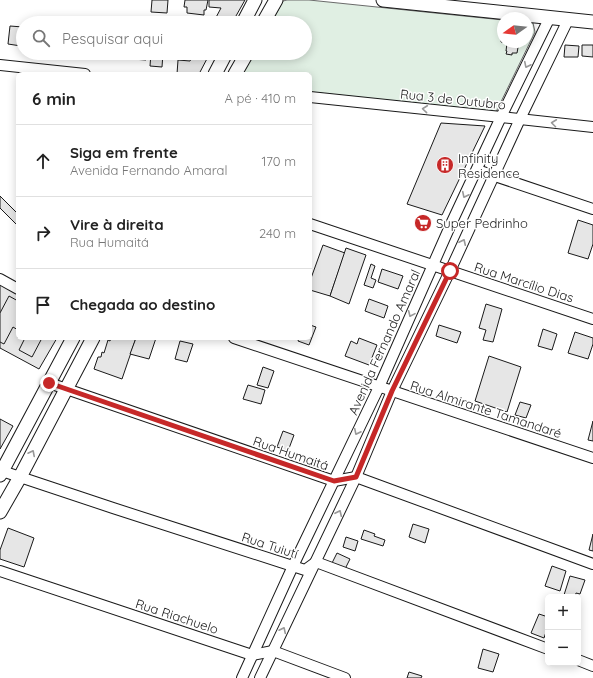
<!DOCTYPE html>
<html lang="pt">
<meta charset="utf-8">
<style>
:root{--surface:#fff;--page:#f2f2f2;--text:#222;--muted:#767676;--line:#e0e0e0}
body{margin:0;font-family:Quicksand,sans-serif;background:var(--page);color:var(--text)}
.controls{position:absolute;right:12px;bottom:12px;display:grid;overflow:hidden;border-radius:6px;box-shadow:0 2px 10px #0003}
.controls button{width:36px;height:36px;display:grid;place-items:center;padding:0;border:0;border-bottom:1px solid var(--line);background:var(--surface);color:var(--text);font:20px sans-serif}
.compass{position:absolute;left:497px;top:12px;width:36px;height:36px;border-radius:50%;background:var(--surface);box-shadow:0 2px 10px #0003;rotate:255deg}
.stop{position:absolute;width:12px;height:12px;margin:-9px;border:3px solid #c62828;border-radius:50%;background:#fff}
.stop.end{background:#c62828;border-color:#fff;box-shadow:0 1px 4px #0008}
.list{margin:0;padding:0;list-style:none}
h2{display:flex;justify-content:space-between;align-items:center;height:52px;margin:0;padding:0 16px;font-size:17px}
h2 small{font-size:13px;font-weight:400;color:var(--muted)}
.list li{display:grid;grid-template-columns:26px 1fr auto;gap:12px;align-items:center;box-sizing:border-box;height:72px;padding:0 16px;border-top:1px solid var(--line)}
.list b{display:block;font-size:15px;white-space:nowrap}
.list p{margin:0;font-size:13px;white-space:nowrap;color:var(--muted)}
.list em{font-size:13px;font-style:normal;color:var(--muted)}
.icon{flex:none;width:22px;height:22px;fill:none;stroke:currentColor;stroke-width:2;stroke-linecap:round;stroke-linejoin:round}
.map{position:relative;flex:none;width:593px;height:678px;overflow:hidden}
.search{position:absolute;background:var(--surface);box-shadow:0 2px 10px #0003;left:16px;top:16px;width:296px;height:44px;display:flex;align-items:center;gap:10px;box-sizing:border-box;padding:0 14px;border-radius:22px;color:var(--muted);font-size:15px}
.panel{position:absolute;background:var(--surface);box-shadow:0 2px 10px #0003;left:16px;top:72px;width:296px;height:268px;border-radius:6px}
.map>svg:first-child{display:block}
</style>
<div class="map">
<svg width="593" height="678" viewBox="0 0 593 678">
<rect width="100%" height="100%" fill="#fff"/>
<path fill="#e0efe3" stroke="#6a6a6a" d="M 287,0 L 309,0 L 503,20 L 503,42 L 527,42 L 527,23 L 533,23 L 535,32 L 496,112 L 310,92 L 310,74 L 242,74 L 254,53 L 305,53 L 305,23 L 271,23 L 283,1 Z"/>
<g fill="#e6e6e6" stroke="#1a1a1a">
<path d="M 152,0 L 168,0 L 167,13 L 151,12 Z"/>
<path d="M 185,0 L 208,0 L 206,10 L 204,10 L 204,15 L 187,13 L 187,7 L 184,7 Z"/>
<path d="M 209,0 L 245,0 L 232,23 L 213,23 L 221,8 L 209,7 Z"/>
<path d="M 10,26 L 23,27 L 21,46 L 8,44 Z"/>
<path d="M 502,32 L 503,32 L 503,42 L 519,42 L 517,53 L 512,53 L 512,55 L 506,54 L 507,51 L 506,51 L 507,43 L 501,42 Z"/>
<path d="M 565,45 L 579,46 L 578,57 L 564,57 Z"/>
<path d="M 582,45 L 593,45 L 593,57 L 582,56 Z"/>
<path d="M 72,53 L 84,53 L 84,58 L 71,57 Z"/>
<path d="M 132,53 L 147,53 L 146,60 L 132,59 Z"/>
<path d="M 151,53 L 163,53 L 162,67 L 150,66 Z"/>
<path d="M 194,53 L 210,53 L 199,74 L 177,74 L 178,60 L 190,61 Z"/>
<path d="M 441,123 L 485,126 L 442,215 L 407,204 Z"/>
<path d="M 0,196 L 18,214 L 18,226 L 0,208 Z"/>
<path d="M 578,220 L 593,225 L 593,244 L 588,259 L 568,253 Z"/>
<path d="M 323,245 L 345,253 L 330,296 L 310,290 L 310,281 Z"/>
<path d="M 346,248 L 366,255 L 349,304 L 330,296 Z"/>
<path d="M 371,264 L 375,266 L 371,278 L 376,280 L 373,288 L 364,285 Z"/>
<path d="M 382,269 L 403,276 L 398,289 L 378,282 Z"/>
<path d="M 0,284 L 18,294 L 18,338 L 57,338 L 39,369 L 0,348 Z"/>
<path d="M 9,296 L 18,301 L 18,330 L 13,327 L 4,344 L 0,342 L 0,313 Z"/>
<path d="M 369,299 L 388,306 L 384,318 L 365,311 Z"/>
<path d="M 486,304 L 502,309 L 493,342 L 483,340 L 486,330 L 479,328 Z"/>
<path d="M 310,325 L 316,327 L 309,345 L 298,341 L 299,338 L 310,338 Z"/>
<path d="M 439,325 L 461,332 L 457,343 L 436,336 Z"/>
<path d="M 543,329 L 557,334 L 552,350 L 538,346 Z"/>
<path d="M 575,332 L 593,338 L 593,344 L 588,359 L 568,353 Z"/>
<path d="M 25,338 L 42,338 L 32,357 L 19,350 Z"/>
<path d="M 111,338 L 136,338 L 122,379 L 94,369 L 98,357 L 101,357 L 102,352 L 104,353 L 108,340 L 110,341 Z"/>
<path d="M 136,338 L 156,338 L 149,359 L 130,354 Z"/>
<path d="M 359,338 L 377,345 L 369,365 L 345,356 L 351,341 L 357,344 Z"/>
<path d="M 180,341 L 193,344 L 187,362 L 175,359 Z"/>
<path d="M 489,356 L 521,367 L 507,412 L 475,401 Z"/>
<path d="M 263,367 L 274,371 L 268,388 L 257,385 Z"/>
<path d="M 248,385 L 265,390 L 261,404 L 243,399 Z"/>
<path d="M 520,402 L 531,405 L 526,418 L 515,415 Z"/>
<path d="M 0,419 L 13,426 L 0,449 Z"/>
<path d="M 593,421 L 593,441 L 588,440 Z"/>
<path d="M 283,431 L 294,435 L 288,451 L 277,447 Z"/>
<path d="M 413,524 L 429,529 L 425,543 L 409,537 Z"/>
<path d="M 8,528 L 34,538 L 24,567 L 0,559 L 0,550 Z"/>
<path d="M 364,530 L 375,534 L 374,536 L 385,540 L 383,546 L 361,539 Z"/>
<path d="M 593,534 L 593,551 L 589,550 Z"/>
<path d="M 346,537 L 358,541 L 355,551 L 343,547 Z"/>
<path d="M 337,553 L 350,559 L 345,569 L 332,563 Z"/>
<path d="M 552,566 L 566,571 L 560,591 L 545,586 Z"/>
<path d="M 570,576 L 585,580 L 580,594 L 576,593 L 575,597 L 570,597 L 564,595 Z"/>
<path d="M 539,614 L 548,617 L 548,626 L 544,638 L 531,633 Z"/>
<path d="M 483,649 L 499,654 L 493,672 L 478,668 Z"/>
<path d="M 409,672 L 422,676 L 421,678 L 407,678 Z"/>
</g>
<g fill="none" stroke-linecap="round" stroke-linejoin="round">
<g stroke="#1a1a1a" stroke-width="12">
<g id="minor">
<path d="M 0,65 L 85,74"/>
<path d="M 310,97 L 501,117 L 593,127"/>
<path d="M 477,170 L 593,209"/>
<path d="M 310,224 L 593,319"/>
<path d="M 0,279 L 18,289"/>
<path d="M 234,338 L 593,458"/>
<path d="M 49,383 L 334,481 L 356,477 L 593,564"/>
<path d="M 2,471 L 113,508 L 305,570 L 316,562 L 548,649"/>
<path d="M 0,571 L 252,655 L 273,651 L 345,678"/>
<path d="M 578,660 L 593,666"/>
<path d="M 242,678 L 293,566 L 379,387 L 451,224 L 501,117 L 550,17"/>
<path d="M 260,678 L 356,477 L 392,391 L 450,271 L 520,119 L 568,20"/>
</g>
</g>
<g stroke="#1a1a1a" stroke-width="15">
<g id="major">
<path d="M 383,0 L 593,22"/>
<path d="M 243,23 L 255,0"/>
<path d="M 263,23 L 276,0"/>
<path d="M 215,74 L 226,53"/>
<path d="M 235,74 L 247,53"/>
<path d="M 0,475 L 73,338"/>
<path d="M 0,512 L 20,477 L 93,338"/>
</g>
</g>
<use href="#minor" stroke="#fff" stroke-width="10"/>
<use href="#major" stroke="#fff" stroke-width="13"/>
</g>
<defs><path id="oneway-chevron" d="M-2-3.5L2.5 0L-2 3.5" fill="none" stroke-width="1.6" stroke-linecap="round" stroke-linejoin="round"/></defs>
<g stroke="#989898">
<use href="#oneway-chevron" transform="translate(527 65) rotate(116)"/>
<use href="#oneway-chevron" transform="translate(425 109) rotate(-174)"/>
<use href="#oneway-chevron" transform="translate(554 123) rotate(-173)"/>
<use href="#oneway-chevron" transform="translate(465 195) rotate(116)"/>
<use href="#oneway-chevron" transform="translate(463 242) rotate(-65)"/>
<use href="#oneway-chevron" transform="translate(411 314) rotate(114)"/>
<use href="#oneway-chevron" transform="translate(357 432) rotate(116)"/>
<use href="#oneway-chevron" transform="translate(32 453) rotate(-63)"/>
<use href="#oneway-chevron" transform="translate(339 513) rotate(-65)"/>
<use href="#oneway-chevron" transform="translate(283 630) rotate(-64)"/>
</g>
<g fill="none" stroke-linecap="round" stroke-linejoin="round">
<path stroke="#c62828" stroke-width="5" d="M 49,383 L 334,481 L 356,477 L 392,391 L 450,271"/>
</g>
<defs>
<g id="building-disc" transform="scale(0.9)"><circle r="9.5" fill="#c62828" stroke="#fff"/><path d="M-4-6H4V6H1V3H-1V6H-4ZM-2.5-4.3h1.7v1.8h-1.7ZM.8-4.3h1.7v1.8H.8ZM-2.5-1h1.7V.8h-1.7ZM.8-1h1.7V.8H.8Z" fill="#fff"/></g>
<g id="supermarket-disc" transform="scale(0.9)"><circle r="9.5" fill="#c62828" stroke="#fff"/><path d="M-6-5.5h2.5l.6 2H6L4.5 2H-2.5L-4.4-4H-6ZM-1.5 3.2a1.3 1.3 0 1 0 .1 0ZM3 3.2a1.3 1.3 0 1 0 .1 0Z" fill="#fff"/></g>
</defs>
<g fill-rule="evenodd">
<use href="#building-disc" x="445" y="165"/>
<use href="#supermarket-disc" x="423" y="223"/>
</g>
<g text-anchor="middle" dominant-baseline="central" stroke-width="3" stroke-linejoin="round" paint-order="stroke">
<g font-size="13" fill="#1a1a1a" stroke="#fff">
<text transform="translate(453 99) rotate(6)">Rua 3 de Outubro</text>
<text transform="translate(524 282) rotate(18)">Rua Marcílio Dias</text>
<text transform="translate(384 342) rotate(-66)">Avenida Fernando Amaral</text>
<text transform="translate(486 409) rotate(18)">Rua Almirante Tamandaré</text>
<text transform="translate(291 453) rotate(19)">Rua Humaitá</text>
<text transform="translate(270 545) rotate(18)">Rua Tuiutí</text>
<text transform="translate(177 616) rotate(18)">Rua Riachuelo</text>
</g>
<g font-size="13" fill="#1a1a1a" stroke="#fff" text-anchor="start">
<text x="458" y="158">Infinity<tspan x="458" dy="15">Residence</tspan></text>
<text x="436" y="223">Super Pedrinho</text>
</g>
</g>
</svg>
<div class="controls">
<button>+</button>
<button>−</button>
</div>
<svg class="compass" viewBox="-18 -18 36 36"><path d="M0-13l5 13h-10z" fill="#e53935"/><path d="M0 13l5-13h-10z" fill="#767676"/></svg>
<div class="stop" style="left:450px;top:271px"></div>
<div class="stop end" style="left:49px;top:383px"></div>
<div class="search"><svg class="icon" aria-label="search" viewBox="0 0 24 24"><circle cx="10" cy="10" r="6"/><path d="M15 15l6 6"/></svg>Pesquisar aqui</div>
<section class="panel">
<h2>6 min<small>A pé · 410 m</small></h2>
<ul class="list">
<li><svg class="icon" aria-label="ahead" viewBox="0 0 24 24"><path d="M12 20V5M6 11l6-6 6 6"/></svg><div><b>Siga em frente</b><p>Avenida Fernando Amaral</p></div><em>170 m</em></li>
<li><svg class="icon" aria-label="right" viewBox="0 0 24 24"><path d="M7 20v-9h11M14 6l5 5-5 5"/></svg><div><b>Vire à direita</b><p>Rua Humaitá</p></div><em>240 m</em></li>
<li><svg class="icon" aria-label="arrive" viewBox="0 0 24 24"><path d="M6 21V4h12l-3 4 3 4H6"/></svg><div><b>Chegada ao destino</b></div></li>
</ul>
</section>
</div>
